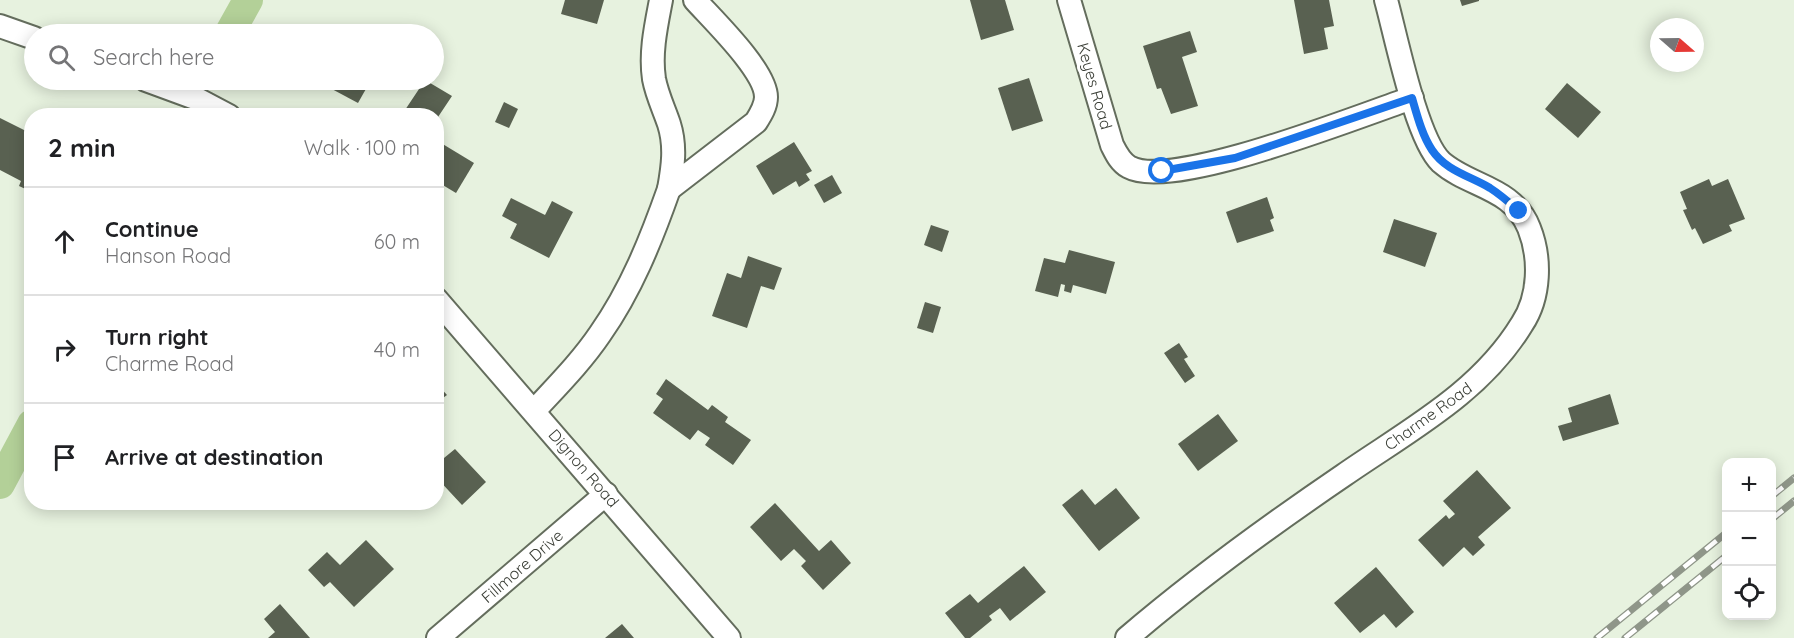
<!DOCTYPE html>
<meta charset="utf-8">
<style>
:root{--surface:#fff;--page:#f6f6f6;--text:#202124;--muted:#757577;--line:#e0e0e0}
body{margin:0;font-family:Quicksand,sans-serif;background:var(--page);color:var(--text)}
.controls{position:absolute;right:18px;bottom:18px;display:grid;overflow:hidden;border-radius:12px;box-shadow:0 3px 15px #0003}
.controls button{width:54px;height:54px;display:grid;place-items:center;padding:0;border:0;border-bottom:2px solid var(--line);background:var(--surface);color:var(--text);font:30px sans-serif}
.compass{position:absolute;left:1650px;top:18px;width:54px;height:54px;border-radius:50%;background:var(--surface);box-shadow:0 3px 15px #0003;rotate:110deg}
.stop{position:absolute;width:18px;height:18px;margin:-14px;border:4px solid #1a73e8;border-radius:50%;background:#fff}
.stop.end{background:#1a73e8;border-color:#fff;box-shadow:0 2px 6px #0008}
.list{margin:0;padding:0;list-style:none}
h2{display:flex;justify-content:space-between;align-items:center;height:78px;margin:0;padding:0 24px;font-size:26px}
h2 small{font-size:20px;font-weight:400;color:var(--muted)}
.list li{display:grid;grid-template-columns:39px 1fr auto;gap:18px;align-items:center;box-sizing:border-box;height:108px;padding:0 24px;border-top:2px solid var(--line)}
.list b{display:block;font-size:22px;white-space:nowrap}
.list p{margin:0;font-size:20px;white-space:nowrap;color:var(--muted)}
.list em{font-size:20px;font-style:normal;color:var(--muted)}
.icon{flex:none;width:33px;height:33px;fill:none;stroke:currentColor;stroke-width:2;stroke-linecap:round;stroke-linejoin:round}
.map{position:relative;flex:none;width:1794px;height:638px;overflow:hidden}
.search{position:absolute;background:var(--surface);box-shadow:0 3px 15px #0003;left:24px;top:24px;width:420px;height:66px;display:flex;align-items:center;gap:15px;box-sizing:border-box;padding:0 21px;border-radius:33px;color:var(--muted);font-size:22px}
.panel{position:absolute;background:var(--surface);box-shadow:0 3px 15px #0003;left:24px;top:108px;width:420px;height:402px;border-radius:24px}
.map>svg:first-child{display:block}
</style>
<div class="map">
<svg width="1794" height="638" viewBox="0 0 1794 638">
<rect width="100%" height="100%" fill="#e7f2df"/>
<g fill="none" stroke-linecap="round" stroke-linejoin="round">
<g stroke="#b3d098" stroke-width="30">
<path d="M 229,34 L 248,0"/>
<path d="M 0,484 L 32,424"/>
</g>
</g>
<g fill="#596151">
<path d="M 565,0 L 604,0 L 597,24 L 561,14 Z"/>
<path d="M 970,0 L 1005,0 L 1014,30 L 981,40 Z"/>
<path d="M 1294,0 L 1329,0 L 1334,26 L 1324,28 L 1328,49 L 1304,54 Z"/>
<path d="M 1460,0 L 1479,0 L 1479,1 L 1462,6 Z"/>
<path d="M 1190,31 L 1197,52 L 1182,57 L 1198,106 L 1171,114 L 1161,88 L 1157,89 L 1143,46 Z"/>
<path d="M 1029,78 L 1043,121 L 1012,131 L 998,88 Z"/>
<path d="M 315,80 L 371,80 L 358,103 Z"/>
<path d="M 425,80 L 452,96 L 436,120 L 436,116 L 407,116 L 403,113 Z"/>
<path d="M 1567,83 L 1601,112 L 1578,138 L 1545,109 Z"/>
<path d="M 504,102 L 518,109 L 509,128 L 495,122 Z"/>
<path d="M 0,118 L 32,134 L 32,192 L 19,186 L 21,181 L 0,170 Z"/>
<path d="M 436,140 L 474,163 L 456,193 L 436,181 Z"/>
<path d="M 794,142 L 812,171 L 806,174 L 810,180 L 799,187 L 796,181 L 773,195 L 756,166 Z"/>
<path d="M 832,175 L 842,193 L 824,203 L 814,185 Z"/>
<path d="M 1709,179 L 1712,186 L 1728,179 L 1745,219 L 1729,225 L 1732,231 L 1703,244 L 1695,228 L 1692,230 L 1683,210 L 1687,209 L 1680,192 Z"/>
<path d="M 1267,197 L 1274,218 L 1270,220 L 1274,231 L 1237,243 L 1226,212 Z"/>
<path d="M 511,198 L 545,215 L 552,201 L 573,212 L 549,258 L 510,238 L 517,224 L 502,216 Z"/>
<path d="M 1394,219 L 1437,233 L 1425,267 L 1383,252 Z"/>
<path d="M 931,225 L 949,231 L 942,252 L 924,245 Z"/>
<path d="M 1069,250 L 1115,262 L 1106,294 L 1073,285 L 1071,293 L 1064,291 L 1065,285 L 1061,284 L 1058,297 L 1035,291 L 1044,258 L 1065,263 Z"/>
<path d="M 748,256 L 782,268 L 774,290 L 761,286 L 747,328 L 712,316 L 727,273 L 741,278 Z"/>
<path d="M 925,302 L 941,307 L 933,333 L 917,328 Z"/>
<path d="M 1179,343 L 1188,357 L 1184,359 L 1195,376 L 1185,383 L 1164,353 Z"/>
<path d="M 666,379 L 708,410 L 712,405 L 728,417 L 725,422 L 751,440 L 733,465 L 705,445 L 710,438 L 698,430 L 690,440 L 653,413 L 663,399 L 656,394 Z"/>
<path d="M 436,383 L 447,395 L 436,403 Z"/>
<path d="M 1610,394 L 1619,424 L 1563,441 L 1558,426 L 1572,422 L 1568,408 Z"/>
<path d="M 1218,414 L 1238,441 L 1198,471 L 1178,444 Z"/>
<path d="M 455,449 L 486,482 L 462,505 L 436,477 L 436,450 L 444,458 Z"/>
<path d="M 1477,470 L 1511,508 L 1478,537 L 1485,545 L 1473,556 L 1464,547 L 1443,567 L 1418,540 L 1446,515 L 1449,519 L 1455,514 L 1443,501 Z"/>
<path d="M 1116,488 L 1140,518 L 1099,551 L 1062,505 L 1082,489 L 1095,505 Z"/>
<path d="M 775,503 L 819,551 L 831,540 L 851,563 L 823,590 L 801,566 L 806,561 L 794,549 L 781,561 L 750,527 Z"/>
<path d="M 366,540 L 394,569 L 354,607 L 330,582 L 324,587 L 308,570 L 327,552 L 340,565 Z"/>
<path d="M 1024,566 L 1046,592 L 1010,621 L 1000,608 L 989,616 L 992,620 L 970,638 L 965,638 L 945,613 L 970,594 L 978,603 Z"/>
<path d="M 1376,567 L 1414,612 L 1396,628 L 1384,614 L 1360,633 L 1334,603 Z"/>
<path d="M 280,604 L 310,638 L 268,638 L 275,632 L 264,619 Z"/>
<path d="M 622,624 L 634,638 L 605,638 Z"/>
</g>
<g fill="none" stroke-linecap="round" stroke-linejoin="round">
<g stroke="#646d5d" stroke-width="26">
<g id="street">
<path d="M 661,0 C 656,26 650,53 654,79 C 657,95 664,109 669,124 C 676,146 673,167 669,189 L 756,122 C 761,114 766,106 766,97 C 766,71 713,20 695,0"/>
<path d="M 1069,0 L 1112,145 C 1116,153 1120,162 1129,167 C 1172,191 1361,115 1412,98"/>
<path d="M 0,26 L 34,38"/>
<path d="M 146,80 L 195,98 L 229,116"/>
<path d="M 436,299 L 729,638"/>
<path d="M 534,411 C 557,386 581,362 600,334 C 631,290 651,240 669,189"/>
<path d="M 438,638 L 606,494"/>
<path d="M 1127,638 C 1196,579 1269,526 1344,475 C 1409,430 1480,393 1522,324 C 1540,297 1541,258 1529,228 C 1513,187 1469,187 1441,162 C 1416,138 1396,36 1386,0"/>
</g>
</g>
<use href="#street" stroke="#fff" stroke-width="22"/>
<g stroke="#8f9689" stroke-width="7">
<g id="rail">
<path d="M 1772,496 L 1794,478"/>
<path d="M 1772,519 L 1794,501"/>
<path d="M 1597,638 L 1726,533"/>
<path d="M 1625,638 L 1726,556"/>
</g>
</g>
<use href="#rail" stroke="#fff" stroke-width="4.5" stroke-dasharray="14" stroke-linecap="butt"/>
</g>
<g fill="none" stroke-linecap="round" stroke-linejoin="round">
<path stroke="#1a73e8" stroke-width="8" d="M 1162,171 L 1235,158 L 1412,98 C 1417,115 1422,135 1432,150 C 1446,171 1470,176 1490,188 C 1501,195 1510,203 1519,211"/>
</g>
<g text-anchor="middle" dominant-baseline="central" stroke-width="6" stroke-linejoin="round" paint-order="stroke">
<g font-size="16" fill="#393d35" stroke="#fff">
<text transform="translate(1095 86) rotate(74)">Keyes Road</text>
<text transform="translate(1428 416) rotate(-36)">Charme Road</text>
<text transform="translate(584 468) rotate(49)">Dignon Road</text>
<text transform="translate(522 566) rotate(-41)">Fillmore Drive</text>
</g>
</g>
</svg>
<div class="controls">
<button>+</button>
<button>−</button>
<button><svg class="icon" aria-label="locate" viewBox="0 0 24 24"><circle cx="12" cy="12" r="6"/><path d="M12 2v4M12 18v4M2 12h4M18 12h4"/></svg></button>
</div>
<svg class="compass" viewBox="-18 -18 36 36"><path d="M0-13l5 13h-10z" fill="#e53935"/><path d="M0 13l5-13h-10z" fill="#757577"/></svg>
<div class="stop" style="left:1162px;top:171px"></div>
<div class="stop end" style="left:1519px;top:211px"></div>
<div class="search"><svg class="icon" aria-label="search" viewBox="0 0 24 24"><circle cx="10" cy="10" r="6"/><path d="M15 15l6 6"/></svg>Search here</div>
<section class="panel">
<h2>2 min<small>Walk · 100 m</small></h2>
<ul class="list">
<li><svg class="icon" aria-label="ahead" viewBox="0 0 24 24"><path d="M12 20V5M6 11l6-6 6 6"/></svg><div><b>Continue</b><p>Hanson Road</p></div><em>60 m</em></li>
<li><svg class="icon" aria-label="right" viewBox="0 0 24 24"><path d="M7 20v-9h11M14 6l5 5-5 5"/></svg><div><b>Turn right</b><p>Charme Road</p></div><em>40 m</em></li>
<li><svg class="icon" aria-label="arrive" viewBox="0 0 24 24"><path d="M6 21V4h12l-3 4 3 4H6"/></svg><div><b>Arrive at destination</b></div></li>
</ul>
</section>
</div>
